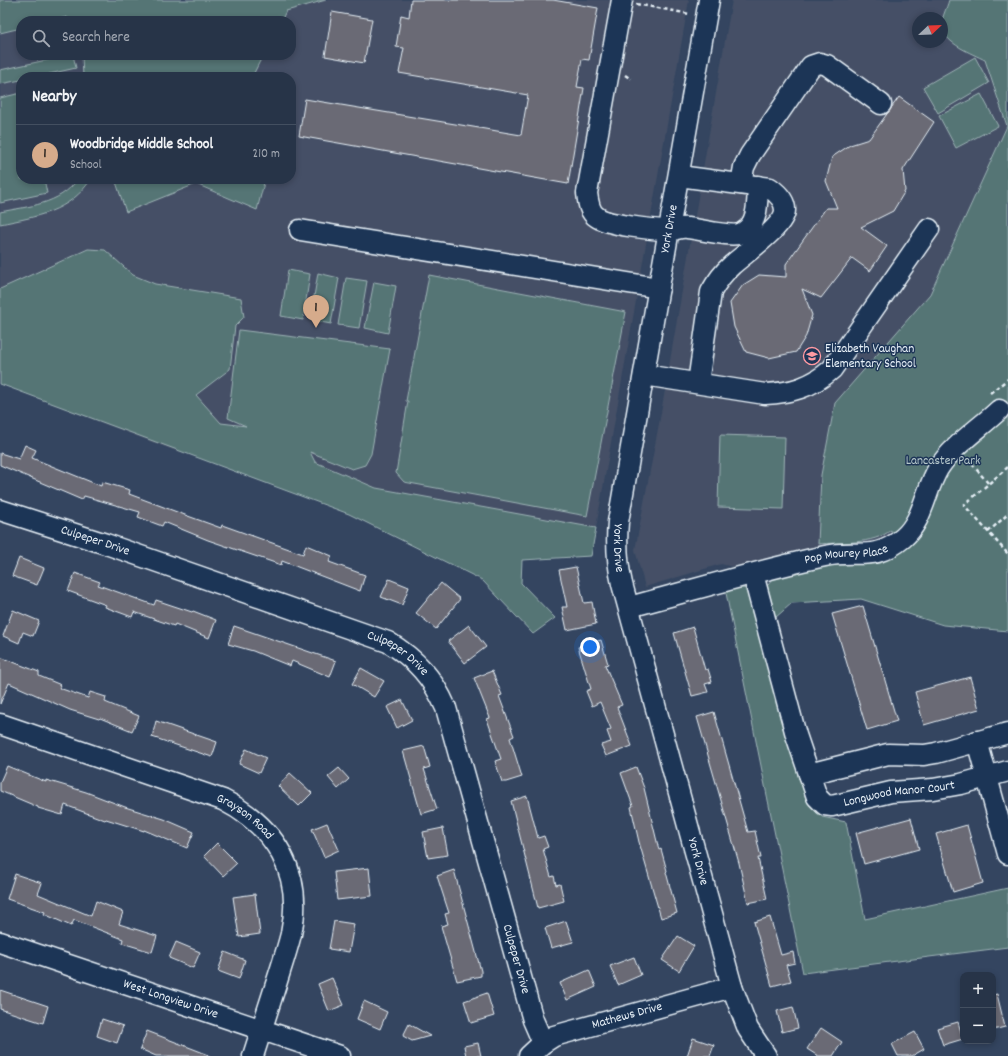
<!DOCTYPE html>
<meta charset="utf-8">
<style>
:root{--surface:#273448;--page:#333f52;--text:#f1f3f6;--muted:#a4aab4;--line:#434f60;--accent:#d6ab8b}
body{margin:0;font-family:Dekko,sans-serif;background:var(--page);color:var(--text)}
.controls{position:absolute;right:12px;bottom:12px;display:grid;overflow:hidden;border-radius:8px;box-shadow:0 2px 6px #0003}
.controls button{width:36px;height:36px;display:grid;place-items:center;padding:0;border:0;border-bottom:1px solid var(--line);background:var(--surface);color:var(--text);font:20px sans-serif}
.compass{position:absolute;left:912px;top:12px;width:36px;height:36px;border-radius:50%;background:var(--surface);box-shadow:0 2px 6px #0003;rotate:67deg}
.you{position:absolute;left:590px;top:647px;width:14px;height:14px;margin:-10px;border:3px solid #fff;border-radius:50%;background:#1a73e8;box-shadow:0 0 0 6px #1a73e833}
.badge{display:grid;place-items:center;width:26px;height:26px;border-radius:50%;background:var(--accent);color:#111;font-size:13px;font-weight:700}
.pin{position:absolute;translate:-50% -33px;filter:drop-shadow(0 1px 2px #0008)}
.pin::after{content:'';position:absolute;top:21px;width:14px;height:12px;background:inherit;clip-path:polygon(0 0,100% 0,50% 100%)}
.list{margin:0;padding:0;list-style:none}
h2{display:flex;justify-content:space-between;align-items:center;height:52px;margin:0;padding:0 16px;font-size:17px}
h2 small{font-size:13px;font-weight:400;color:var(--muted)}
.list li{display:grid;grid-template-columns:26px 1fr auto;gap:12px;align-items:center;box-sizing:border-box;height:60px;padding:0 16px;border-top:1px solid var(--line)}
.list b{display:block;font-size:15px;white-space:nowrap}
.list p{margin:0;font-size:13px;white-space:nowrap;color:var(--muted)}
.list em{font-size:13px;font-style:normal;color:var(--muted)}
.icon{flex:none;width:22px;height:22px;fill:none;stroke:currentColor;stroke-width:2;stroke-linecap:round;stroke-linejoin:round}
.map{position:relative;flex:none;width:1008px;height:1056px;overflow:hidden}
.search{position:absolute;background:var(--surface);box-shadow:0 2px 6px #0003;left:16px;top:16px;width:280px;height:44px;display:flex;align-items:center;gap:10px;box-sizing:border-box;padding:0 14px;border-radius:16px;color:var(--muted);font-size:15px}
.panel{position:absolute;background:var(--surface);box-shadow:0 2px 6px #0003;left:16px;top:72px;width:280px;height:112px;border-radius:16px}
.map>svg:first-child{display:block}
</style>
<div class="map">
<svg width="1008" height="1056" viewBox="0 0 1008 1056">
<rect width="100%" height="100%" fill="#344560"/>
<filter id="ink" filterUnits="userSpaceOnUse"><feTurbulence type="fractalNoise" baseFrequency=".025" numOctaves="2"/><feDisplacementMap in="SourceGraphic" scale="8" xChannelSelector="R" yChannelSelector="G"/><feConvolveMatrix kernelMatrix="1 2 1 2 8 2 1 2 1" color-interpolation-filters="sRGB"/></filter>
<g filter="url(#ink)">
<g fill="#445066" fill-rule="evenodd">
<path d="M 114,0 L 689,0 L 591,556 L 173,450 L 0,384 L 0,33 L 21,28 L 21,55 L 291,55 L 291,21 L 93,21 ZM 21,77 L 291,77 L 291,179 L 21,179 Z"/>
<path d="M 732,0 L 1008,0 L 1008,298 L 908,613 L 861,599 L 721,564 L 645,587 L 635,550 L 661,413 ZM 918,18 L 942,18 L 942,42 L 918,42 Z"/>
</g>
<g fill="#547575" stroke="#9eb3b6">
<path d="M 0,0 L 326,0 L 286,11 L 281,21 L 71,21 L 67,17 L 51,21 L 21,21 L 21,28 L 0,33 Z"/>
<path d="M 949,0 L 1008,0 L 1008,631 L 943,625 L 861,599 L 792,603 L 775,618 L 767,586 L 774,578 C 794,573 814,566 835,563 C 854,561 879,566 896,555 L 891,530 C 873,545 840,542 818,544 L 821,475 L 835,403 L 930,294 L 1007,126 L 985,60 C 971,53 946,44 942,28 C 940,20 947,8 949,0 Z"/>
<path d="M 70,55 L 73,55 L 76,68 L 49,74 L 57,77 L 21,77 L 21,80 L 0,84 L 0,70 Z"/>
<path d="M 82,55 L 263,55 L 252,77 L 83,77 Z"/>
<path d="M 975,57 L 989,83 L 938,113 L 923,87 Z"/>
<path d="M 21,93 L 21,179 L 44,179 L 47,193 L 0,203 L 0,98 Z"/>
<path d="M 981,94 L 998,126 L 956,148 L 939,116 Z"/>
<path d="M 78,179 L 91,179 C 70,212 35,217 0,224 L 0,212 C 29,206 59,205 78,179 Z"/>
<path d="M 115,179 L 265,179 L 257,210 L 196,184 L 126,212 Z"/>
<path d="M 88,249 L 105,250 L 133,275 L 155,284 L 241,298 L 244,317 L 235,326 L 230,369 L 196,395 L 221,423 L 246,426 L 228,418 L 239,330 L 390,349 L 371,454 L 365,465 L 352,469 L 310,452 L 315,462 L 376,488 L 596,528 L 591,556 L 522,560 L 521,583 L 555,618 L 533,634 L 482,580 L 349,514 L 0,384 L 0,289 Z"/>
<path d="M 288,270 L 310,274 L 303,320 L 281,316 Z"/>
<path d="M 318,273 L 339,278 L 331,324 L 310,320 Z"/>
<path d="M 429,275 L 626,312 L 587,516 L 404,482 L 396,473 L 408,401 L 406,401 Z"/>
<path d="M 346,278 L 367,281 L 359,328 L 338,325 Z"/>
<path d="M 374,282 L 396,286 L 388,333 L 365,328 Z"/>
<path d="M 720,435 L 785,437 L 783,509 L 718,507 Z"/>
<path d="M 736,587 L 747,589 L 806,799 L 822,817 L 846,822 L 865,919 L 1008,888 L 1008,947 L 803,973 L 726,593 Z"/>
</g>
<g fill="#6b6a74" stroke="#e8f1f8">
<path d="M 411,0 L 553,0 L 598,8 L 589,60 L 582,59 L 577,87 L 584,88 L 568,184 L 299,136 L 305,99 L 521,135 L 528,95 L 399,73 L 404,48 L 396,47 L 401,15 L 409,17 Z"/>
<path d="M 332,12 L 372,19 L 364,63 L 325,56 Z"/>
<path d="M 899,97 L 934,122 L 903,170 L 905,191 L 893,211 L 861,227 L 887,246 L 870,271 L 852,258 L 821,298 L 802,289 L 812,315 L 806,336 L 796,352 L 769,358 L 746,352 L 734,327 L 730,303 L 743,285 L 759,275 L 786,277 L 786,264 L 826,208 L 837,208 L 826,181 L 832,157 L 850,145 L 869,139 Z"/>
<path d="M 25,445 L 36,450 L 32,458 L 101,486 L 102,482 L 130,490 L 129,494 L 185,515 L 221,528 L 222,525 L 303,554 L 306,545 L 332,556 L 329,562 L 365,575 L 360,591 L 282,561 L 281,565 L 208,540 L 164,522 L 162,526 L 138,517 L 140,512 L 84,496 L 82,500 L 0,465 L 0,453 L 19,459 Z"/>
<path d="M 19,558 L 44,568 L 37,585 L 12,576 Z"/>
<path d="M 576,567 L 584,603 L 592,602 L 596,624 L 567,630 L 562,607 L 567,607 L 559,570 Z"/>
<path d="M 75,573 L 100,582 L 98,585 L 154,605 L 156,600 L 192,612 L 193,611 L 216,620 L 209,638 L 175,624 L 174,626 L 134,612 L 132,617 L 105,607 L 106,605 L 68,591 Z"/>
<path d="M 389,579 L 409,587 L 402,605 L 381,597 Z"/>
<path d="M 441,583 L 460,599 L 436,629 L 416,613 Z"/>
<path d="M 863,606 L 897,721 L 867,730 L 832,614 Z"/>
<path d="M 13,610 L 39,621 L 33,636 L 23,632 L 19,643 L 3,636 Z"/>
<path d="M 469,625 L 486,647 L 465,663 L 448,641 Z"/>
<path d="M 234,626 L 336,661 L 330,677 L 292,661 L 290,666 L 253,651 L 228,644 Z"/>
<path d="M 693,627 L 705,670 L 708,669 L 712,682 L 705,684 L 708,692 L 692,696 L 674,633 Z"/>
<path d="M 601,640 L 608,664 L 605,665 L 622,705 L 617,707 L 632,746 L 606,756 L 601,745 L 611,742 L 607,731 L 611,729 L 600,702 L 592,706 L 586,691 L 591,689 L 578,647 Z"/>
<path d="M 0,657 L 39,672 L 39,676 L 61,685 L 59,688 L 88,698 L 90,692 L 106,697 L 105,702 L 139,716 L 132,731 L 100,718 L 99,719 L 70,710 L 9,683 L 0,704 Z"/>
<path d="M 361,668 L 384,681 L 374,697 L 352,684 Z"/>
<path d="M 492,671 L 502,695 L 499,696 L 514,736 L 510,738 L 522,777 L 506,782 L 502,782 L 495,761 L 501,759 L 487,719 L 490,718 L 474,678 Z"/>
<path d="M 970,677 L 979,709 L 924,725 L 915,692 Z"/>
<path d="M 402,700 L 412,720 L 397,728 L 387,707 Z"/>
<path d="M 714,712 L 748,832 L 755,831 L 761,858 L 758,858 L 767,899 L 748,903 L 739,863 L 697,717 Z"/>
<path d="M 156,721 L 217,742 L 212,757 L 152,737 Z"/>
<path d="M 424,746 L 430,767 L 424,769 L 437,809 L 421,814 L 403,751 Z"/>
<path d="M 246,749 L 266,758 L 259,773 L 239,764 Z"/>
<path d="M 7,766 L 46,782 L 46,780 L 86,792 L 125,807 L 164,819 L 194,832 L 187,848 L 144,830 L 144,831 L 106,819 L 105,820 L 65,805 L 62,815 L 38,808 L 38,807 L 0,791 L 0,782 Z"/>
<path d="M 636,767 L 644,788 L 659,850 L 661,849 L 667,871 L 666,872 L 677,913 L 661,918 L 639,842 L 631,807 L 633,806 L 621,773 Z"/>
<path d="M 339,768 L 349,779 L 338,789 L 328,777 Z"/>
<path d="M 290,773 L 312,793 L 299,806 L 278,786 Z"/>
<path d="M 527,796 L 538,838 L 544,836 L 548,847 L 543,849 L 551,877 L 554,876 L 556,885 L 560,884 L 564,901 L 538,908 L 511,801 Z"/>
<path d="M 911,818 L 919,849 L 864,864 L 856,833 Z"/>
<path d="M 327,823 L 339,850 L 324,857 L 312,829 Z"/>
<path d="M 967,825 L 983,883 L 953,892 L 936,834 Z"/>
<path d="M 443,828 L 448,855 L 428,858 L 423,832 Z"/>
<path d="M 217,843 L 237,863 L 223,876 L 204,856 Z"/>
<path d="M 369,868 L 372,896 L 337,900 L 334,872 Z"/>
<path d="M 454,870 L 481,971 L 481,976 L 457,981 L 441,926 L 448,924 L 445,914 L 449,913 L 437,876 Z"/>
<path d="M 15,874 L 42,883 L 38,894 L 91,916 L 96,901 L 123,912 L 119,924 L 157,936 L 152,952 L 122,943 L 123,939 L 74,920 L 71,926 L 44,914 L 45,912 L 7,899 Z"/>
<path d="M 255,894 L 260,934 L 239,937 L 233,897 Z"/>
<path d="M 770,917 L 781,955 L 793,952 L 795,963 L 786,965 L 791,981 L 772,986 L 754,922 Z"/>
<path d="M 334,921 L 354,924 L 349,952 L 329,949 Z"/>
<path d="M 566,921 L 573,942 L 551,948 L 545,928 Z"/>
<path d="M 678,936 L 694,946 L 679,971 L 662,960 Z"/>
<path d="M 176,942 L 200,952 L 193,968 L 169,958 Z"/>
<path d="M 225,952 L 245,960 L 239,979 L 218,971 Z"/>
<path d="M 634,957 L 641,975 L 618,985 L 610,966 Z"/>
<path d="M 589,970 L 596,987 L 567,1000 L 560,983 Z"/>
<path d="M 332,978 L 344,1005 L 329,1011 L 318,984 Z"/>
<path d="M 0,990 L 48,1006 L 43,1023 L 0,1009 Z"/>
<path d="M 487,993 L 494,1016 L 471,1023 L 464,1001 Z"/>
<path d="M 997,994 L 1005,1027 L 993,1030 L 993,995 Z"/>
<path d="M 364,1001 L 387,1012 L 380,1029 L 357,1019 Z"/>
<path d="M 793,1007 L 798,1028 L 782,1032 L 777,1011 Z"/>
<path d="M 102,1019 L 123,1026 L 117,1043 L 97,1036 Z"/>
<path d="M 958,1022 L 963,1039 L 943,1045 L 937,1028 Z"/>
<path d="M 409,1024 L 430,1036 L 412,1041 L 403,1036 Z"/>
<path d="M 821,1028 L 842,1042 L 833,1056 L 818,1056 L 807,1049 Z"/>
<path d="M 147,1031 L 209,1055 L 209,1056 L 156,1056 L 140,1049 Z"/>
<path d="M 915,1032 L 924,1049 L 912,1056 L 898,1056 L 892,1044 Z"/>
<path d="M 693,1038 L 714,1045 L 710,1056 L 687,1056 Z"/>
<path d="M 478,1043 L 481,1056 L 466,1056 L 464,1046 Z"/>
</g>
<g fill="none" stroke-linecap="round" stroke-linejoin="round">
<g stroke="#e8f1f8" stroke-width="23">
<g id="minor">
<path d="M 622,0 L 587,193 C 588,201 589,212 597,217 C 607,225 655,230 669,230 C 675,230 681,227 687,228 C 700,229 732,238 742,233 C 759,224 757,202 758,186"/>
<path id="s1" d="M 709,0 L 618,522 C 616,544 617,562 622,584 L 732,987 L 748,1029 L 766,1056"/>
<path d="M 679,176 L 770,188 C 777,193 785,200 785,210 C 785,226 744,254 732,265 C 723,273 717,281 711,292 L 698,383"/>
<path d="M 741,184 L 744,167 L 750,155 L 811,66 L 820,63 L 827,65 L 881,104"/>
<path d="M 300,230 L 659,288"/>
<path d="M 644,375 L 765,394 C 791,393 812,387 832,369 L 929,229"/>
<path id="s2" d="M 0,510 L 106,544 L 388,642 C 416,659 433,678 446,708 L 533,1020 L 543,1043"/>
<path id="s3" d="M 753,574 L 796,735 L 817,797 L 825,805 L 832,806 L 891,792 L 933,789 L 961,784 L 1008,771"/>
<path id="s4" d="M 629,607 C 694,590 759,570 825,556 C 857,549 873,563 903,538 C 923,521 925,491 938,469 C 951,447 980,428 999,410"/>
<path id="s5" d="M 0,724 L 223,800 C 276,827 304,874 291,934 C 287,950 282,965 277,981 C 269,1006 261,1031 253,1056"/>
<path d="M 977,741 L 1008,854"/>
<path d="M 809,774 L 888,754 L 924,755 L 936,753 L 1008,733"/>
<path id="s6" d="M 0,942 L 340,1056"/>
<path id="s7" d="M 529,1056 L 543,1043 L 554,1036 L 732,987"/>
</g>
</g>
<g stroke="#e8f1f8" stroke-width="2.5" stroke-dasharray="4 3" stroke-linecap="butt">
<path d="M 636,4 L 690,14"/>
<path d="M 625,75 L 631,79"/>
<path d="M 990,393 L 1008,379"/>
<path d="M 972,464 L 988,483"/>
<path d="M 1008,467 L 964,505 L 1008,554"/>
<path d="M 988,532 L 1008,514"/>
</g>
<use href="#minor" stroke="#1d3557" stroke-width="20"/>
</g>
</g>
<defs>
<g id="school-ring" transform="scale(0.9)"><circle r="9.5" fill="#1d3557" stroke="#ff9aa2" stroke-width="1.5"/><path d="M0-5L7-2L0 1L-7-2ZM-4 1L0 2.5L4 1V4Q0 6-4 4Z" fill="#ff9aa2"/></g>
</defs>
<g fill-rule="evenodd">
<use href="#school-ring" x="812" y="356"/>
</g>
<g text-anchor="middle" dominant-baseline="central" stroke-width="3" stroke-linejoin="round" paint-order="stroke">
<g font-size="13" fill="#e8f1f8" stroke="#1d3557">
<text transform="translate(670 229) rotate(-80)">York Drive</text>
<text stroke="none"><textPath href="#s2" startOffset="100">Culpeper Drive</textPath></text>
<text stroke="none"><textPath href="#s1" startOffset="556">York Drive</textPath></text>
<text stroke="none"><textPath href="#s4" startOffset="224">Pop Mourey Place</textPath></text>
<text stroke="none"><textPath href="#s2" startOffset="424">Culpeper Drive</textPath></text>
<text stroke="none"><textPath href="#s3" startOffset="319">Longwood Manor Court</textPath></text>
<text stroke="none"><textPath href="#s5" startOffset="263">Grayson Road</textPath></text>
<text stroke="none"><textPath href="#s1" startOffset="880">York Drive</textPath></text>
<text stroke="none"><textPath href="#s2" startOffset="760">Culpeper Drive</textPath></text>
<text stroke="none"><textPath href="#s6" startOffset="180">West Longview Drive</textPath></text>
<text stroke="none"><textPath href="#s7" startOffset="108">Mathews Drive</textPath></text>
</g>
<g font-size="13" fill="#e8f1f8" stroke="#1d3557" text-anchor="start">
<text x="825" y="349">Elizabeth Vaughan<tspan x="825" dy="15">Elementary School</tspan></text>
</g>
<g font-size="13" fill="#b4c6ca" stroke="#1d3557">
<text x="943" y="461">Lancaster Park</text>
</g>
</g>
</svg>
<div class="controls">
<button>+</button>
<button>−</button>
</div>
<svg class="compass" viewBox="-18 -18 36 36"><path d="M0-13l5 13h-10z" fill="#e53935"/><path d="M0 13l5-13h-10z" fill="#a4aab4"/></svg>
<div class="you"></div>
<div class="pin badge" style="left:316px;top:328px">1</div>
<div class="search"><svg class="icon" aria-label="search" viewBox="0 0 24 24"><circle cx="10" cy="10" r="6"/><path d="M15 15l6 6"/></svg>Search here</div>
<section class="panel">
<h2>Nearby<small></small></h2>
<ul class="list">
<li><span class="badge">1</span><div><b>Woodbridge Middle School</b><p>School</p></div><em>210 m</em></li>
</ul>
</section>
</div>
